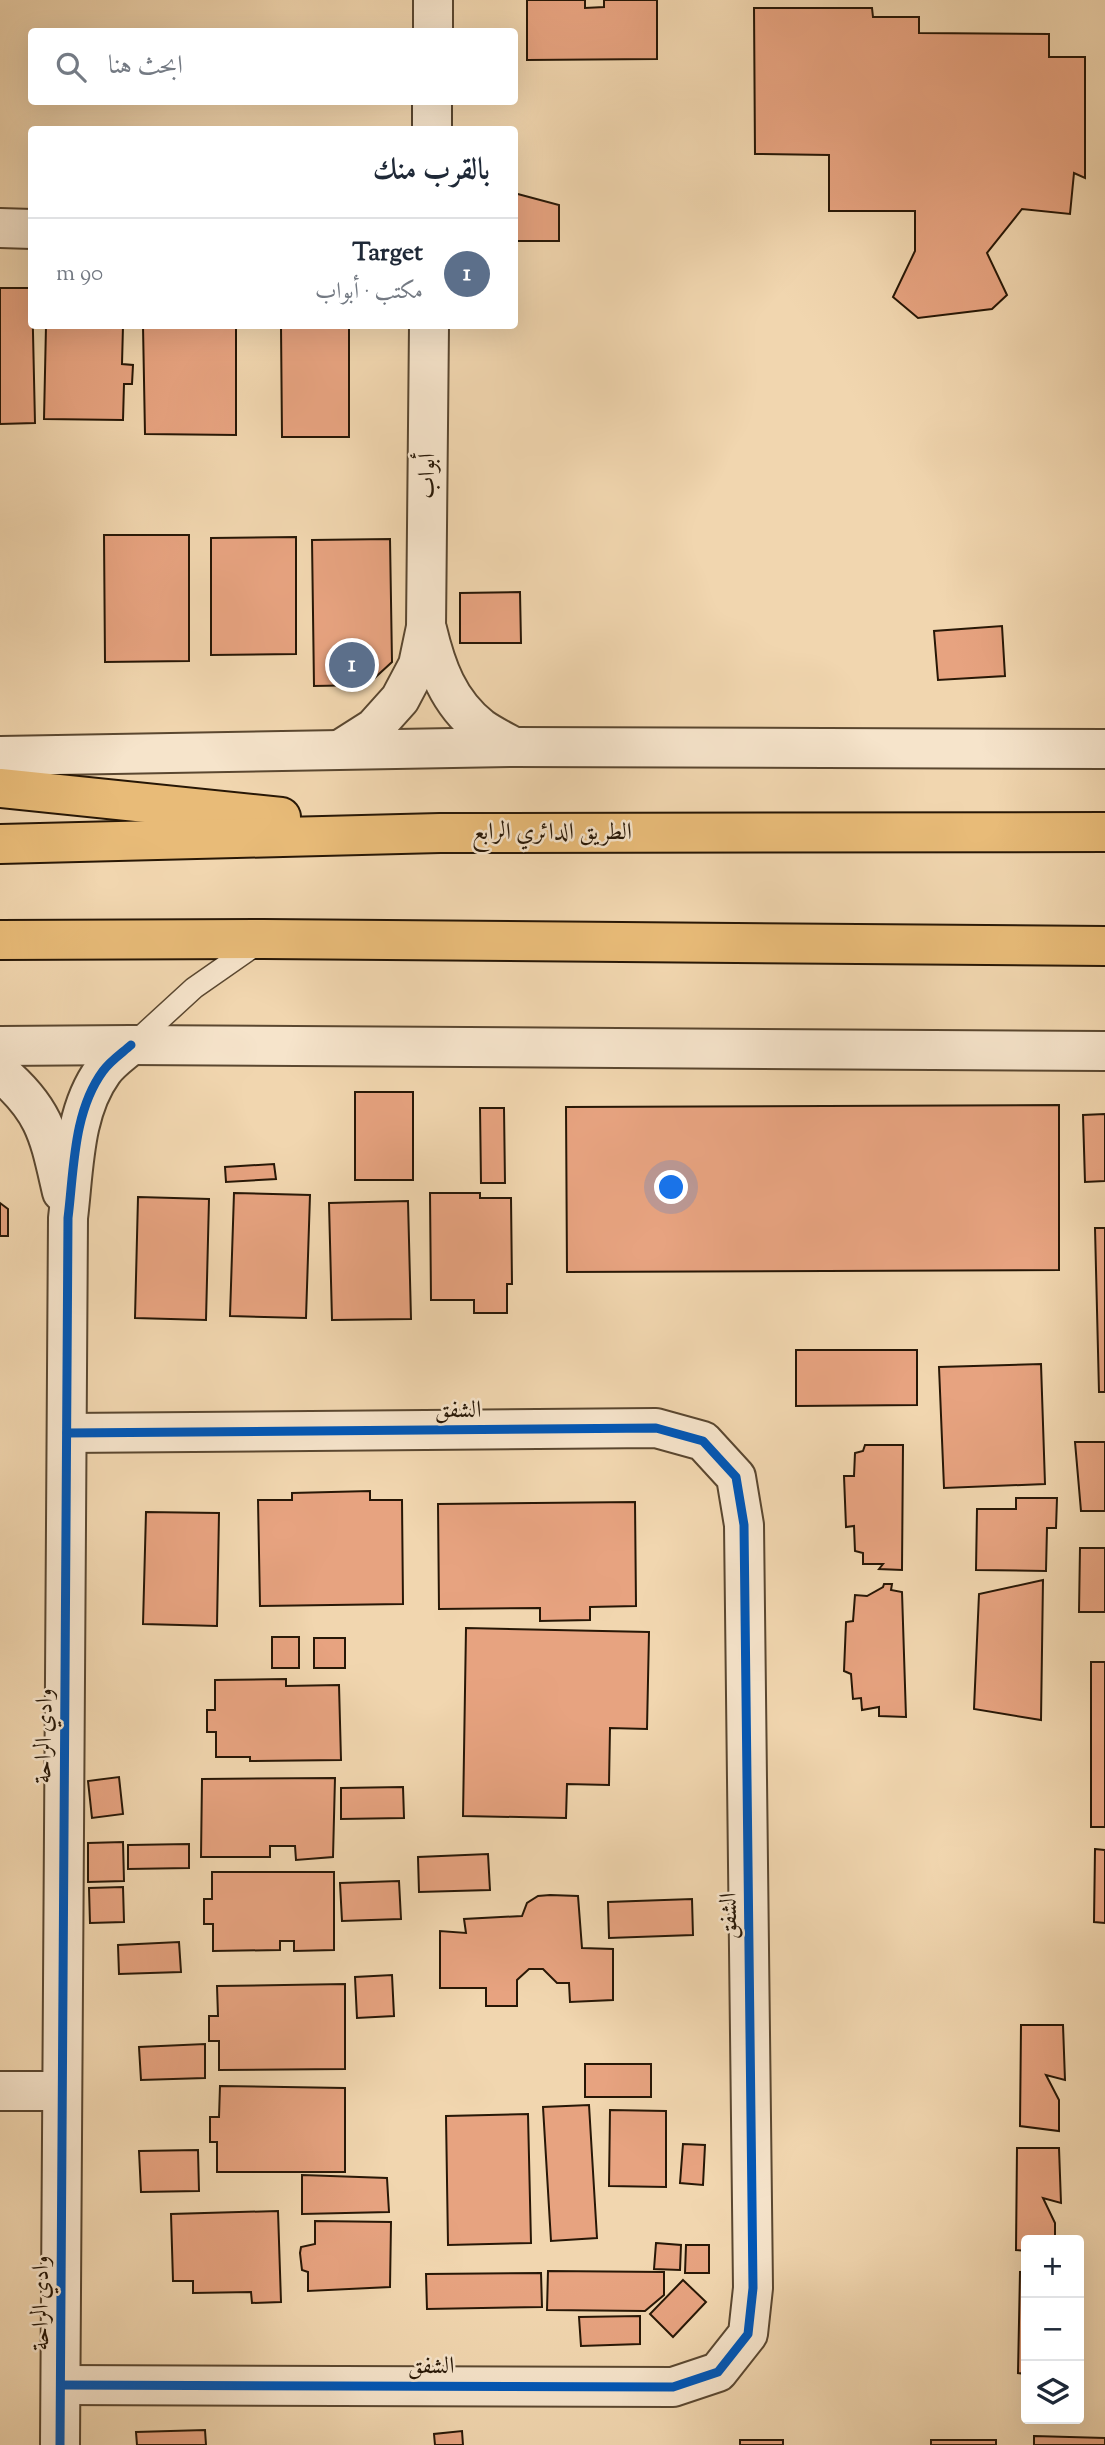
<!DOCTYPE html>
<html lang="ar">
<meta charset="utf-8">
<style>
:root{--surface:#fff;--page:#f2f2f3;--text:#1f2937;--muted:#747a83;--line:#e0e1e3;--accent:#b45309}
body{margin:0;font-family:"Sorts Mill Goudy",Amiri,serif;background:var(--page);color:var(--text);direction:rtl}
.controls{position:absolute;right:21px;bottom:21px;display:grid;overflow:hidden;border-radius:7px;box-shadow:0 7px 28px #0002}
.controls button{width:63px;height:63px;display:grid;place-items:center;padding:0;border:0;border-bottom:2px solid var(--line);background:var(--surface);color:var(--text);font:35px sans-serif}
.you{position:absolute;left:672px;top:1188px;width:24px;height:24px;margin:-18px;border:5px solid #fff;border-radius:50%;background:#1a73e8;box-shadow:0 0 0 10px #1a73e833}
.badge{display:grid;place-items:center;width:46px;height:46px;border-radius:50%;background:var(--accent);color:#fff;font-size:23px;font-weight:700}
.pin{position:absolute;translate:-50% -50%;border:4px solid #fff;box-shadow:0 2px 7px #0006}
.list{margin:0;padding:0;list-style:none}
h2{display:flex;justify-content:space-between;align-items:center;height:91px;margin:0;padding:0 28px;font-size:30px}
h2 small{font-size:23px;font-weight:400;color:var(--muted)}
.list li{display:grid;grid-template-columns:46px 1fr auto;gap:21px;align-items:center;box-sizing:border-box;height:112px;padding:0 28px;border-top:2px solid var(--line)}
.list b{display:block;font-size:26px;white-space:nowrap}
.list p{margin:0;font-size:23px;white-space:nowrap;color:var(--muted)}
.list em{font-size:23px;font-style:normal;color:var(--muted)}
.icon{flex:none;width:38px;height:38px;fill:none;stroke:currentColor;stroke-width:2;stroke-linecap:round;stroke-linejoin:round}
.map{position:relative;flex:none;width:1105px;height:2445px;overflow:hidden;direction:ltr}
.search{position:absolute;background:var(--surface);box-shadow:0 7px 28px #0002;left:28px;top:28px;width:490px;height:77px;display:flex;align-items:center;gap:18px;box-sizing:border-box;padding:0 24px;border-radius:7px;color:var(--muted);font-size:26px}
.panel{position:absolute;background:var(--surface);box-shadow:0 7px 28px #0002;left:28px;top:126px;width:490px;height:203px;border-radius:7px;direction:rtl}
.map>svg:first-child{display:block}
</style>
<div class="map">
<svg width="1105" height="2445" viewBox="0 0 1105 2445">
<rect width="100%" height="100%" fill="#f1d6af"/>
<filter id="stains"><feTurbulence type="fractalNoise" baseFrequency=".00286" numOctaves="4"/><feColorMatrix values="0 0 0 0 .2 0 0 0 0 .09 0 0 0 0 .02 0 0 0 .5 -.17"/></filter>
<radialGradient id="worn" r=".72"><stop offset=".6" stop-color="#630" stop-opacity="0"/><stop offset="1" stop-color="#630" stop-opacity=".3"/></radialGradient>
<g fill="#e7a380" stroke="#271706" stroke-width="2">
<path d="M 527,0 L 585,0 L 585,8 L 604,7 L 604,0 L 657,0 L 657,59 L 527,60 Z"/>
<path d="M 754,8 L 872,8 L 873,17 L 919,17 L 919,33 L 1049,34 L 1049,57 L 1085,57 L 1085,178 L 1074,173 L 1070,214 L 1022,209 L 987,253 L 1007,295 L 992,309 L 918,318 L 893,297 L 915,251 L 915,211 L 829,211 L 829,155 L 755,154 Z"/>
<path d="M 514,193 L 559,205 L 559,241 L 514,241 Z"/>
<path d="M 0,288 L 32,288 L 35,423 L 0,424 Z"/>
<path d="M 46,326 L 123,326 L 122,364 L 133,365 L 132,384 L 124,384 L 123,420 L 44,419 Z"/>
<path d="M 143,326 L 236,326 L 236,435 L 145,434 Z"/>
<path d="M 281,326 L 349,326 L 349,437 L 282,437 Z"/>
<path d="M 104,535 L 189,535 L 189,661 L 105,662 Z"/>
<path d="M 296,537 L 296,654 L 211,655 L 211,538 Z"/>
<path d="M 390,539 L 392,662 L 367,685 L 314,686 L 312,540 Z"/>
<path d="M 520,592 L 521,643 L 460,643 L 460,593 Z"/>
<path d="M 1002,626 L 1005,676 L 938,680 L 934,631 Z"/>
<rect x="355" y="1092" width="58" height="88"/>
<path d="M 1059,1105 L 1059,1270 L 567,1272 L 566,1107 Z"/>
<path d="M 480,1108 L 504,1108 L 505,1183 L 481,1183 Z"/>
<path d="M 1105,1114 L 1105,1181 L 1085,1182 L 1083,1115 Z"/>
<path d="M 274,1164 L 276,1179 L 226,1182 L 225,1167 Z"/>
<path d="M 234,1193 L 310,1195 L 306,1318 L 230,1316 Z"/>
<path d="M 430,1193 L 480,1193 L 480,1198 L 511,1198 L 512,1284 L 507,1284 L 507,1313 L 474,1313 L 474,1300 L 431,1300 Z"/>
<path d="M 138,1197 L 209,1199 L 206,1320 L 135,1318 Z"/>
<path d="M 408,1201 L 411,1319 L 332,1320 L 329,1203 Z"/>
<path d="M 0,1203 L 8,1209 L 8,1236 L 0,1236 Z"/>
<path d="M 1095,1228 L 1105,1228 L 1105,1392 L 1099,1392 Z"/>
<path d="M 796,1350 L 917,1350 L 917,1405 L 796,1406 Z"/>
<path d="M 1041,1364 L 1045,1484 L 944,1488 L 939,1367 Z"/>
<path d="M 1075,1442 L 1105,1442 L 1105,1511 L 1081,1511 Z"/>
<path d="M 865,1445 L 903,1445 L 902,1570 L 879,1569 L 883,1564 L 863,1564 L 863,1553 L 855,1551 L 854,1526 L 846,1527 L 844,1476 L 854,1476 L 855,1453 L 863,1451 Z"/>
<path d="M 370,1491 L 370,1500 L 402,1500 L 403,1604 L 260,1606 L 258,1500 L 292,1500 L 292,1493 Z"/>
<path d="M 1016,1498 L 1057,1498 L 1056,1528 L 1047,1528 L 1046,1571 L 976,1570 L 977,1509 L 1016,1509 Z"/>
<path d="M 635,1502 L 636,1606 L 590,1607 L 590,1620 L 540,1621 L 540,1608 L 439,1609 L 438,1504 Z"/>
<path d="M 146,1512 L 219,1513 L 217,1626 L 143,1624 Z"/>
<path d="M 1080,1548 L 1105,1548 L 1105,1612 L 1079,1612 Z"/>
<path d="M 1043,1580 L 1041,1720 L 974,1709 L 979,1594 Z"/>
<path d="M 884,1584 L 892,1584 L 891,1590 L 902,1592 L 906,1717 L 879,1716 L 879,1707 L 862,1710 L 861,1698 L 853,1699 L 851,1674 L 844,1671 L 846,1622 L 853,1621 L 855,1595 L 867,1596 L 883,1587 Z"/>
<path d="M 466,1628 L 649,1632 L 647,1729 L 610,1728 L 609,1785 L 567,1784 L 566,1818 L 463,1816 Z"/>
<rect x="272" y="1637" width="27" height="31"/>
<rect x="314" y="1638" width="31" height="30"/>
<rect x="1091" y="1662" width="14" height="165"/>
<path d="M 286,1679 L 286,1686 L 339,1685 L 341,1760 L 250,1761 L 250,1757 L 216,1757 L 216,1732 L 207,1732 L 207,1710 L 215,1710 L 215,1680 Z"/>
<path d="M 119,1777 L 123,1814 L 92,1818 L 88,1781 Z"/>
<path d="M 335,1778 L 333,1857 L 296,1860 L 295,1846 L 270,1846 L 270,1857 L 201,1857 L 202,1779 Z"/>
<path d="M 403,1787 L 404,1818 L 341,1819 L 341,1788 Z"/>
<path d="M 123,1842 L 124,1881 L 88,1882 L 88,1843 Z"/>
<path d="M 189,1844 L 189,1868 L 128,1869 L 128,1845 Z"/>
<path d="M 1095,1849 L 1105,1850 L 1105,1923 L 1094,1922 Z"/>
<path d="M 488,1854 L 490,1890 L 419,1892 L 418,1857 Z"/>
<path d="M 212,1872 L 334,1872 L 334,1950 L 294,1951 L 294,1941 L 280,1941 L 280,1950 L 213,1951 L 213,1924 L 204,1924 L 204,1899 L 212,1899 Z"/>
<path d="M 399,1881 L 401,1919 L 342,1921 L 340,1883 Z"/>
<path d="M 123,1887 L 124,1922 L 90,1923 L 89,1888 Z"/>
<path d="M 550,1895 L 578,1896 L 582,1948 L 613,1949 L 613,2000 L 570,2002 L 569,1983 L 557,1983 L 543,1969 L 529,1969 L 517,1980 L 517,2006 L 486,2006 L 486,1988 L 440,1988 L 440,1931 L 466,1933 L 464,1919 L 522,1916 L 527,1903 L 538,1896 Z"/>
<path d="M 692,1899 L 693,1935 L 609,1938 L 608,1902 Z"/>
<path d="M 179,1942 L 181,1972 L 119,1974 L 118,1945 Z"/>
<path d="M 392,1975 L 394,2016 L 357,2018 L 355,1977 Z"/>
<path d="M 345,1984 L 345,2069 L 219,2070 L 219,2041 L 209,2041 L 209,2016 L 218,2016 L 217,1986 Z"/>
<path d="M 1021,2025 L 1063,2025 L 1065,2080 L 1046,2075 L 1059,2100 L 1059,2131 L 1020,2126 Z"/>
<path d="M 205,2044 L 205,2078 L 141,2080 L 139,2047 Z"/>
<rect x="585" y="2064" width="66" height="33"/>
<path d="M 220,2086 L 345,2088 L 345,2172 L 217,2172 L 217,2142 L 210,2142 L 210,2117 L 219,2117 Z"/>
<path d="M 589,2105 L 597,2238 L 551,2241 L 543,2107 Z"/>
<path d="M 610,2110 L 666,2111 L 666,2187 L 609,2186 Z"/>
<path d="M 528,2114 L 531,2243 L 448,2245 L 446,2116 Z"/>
<path d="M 683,2144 L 705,2145 L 703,2185 L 680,2183 Z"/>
<path d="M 1017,2148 L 1059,2148 L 1061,2203 L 1043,2198 L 1055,2223 L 1055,2240 L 1026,2240 L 1026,2251 L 1016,2250 Z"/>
<path d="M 198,2150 L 199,2191 L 141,2192 L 139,2151 Z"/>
<path d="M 302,2175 L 387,2178 L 389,2212 L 302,2214 Z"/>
<path d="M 278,2211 L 281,2302 L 252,2303 L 251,2292 L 193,2293 L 193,2281 L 173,2281 L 171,2214 Z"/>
<path d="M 315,2221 L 391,2222 L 390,2287 L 308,2291 L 308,2272 L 302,2270 L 300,2253 L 301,2247 L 315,2244 Z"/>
<path d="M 656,2243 L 681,2245 L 680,2270 L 654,2269 Z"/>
<path d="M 686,2245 L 709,2245 L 709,2273 L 685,2273 Z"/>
<path d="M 548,2271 L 664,2272 L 664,2295 L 645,2311 L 547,2310 Z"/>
<path d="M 1020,2272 L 1026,2272 L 1026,2374 L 1018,2373 Z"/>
<path d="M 541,2273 L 542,2307 L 427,2309 L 426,2274 Z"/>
<path d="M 683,2280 L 706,2302 L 673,2337 L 650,2314 Z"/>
<path d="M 640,2316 L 640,2344 L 581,2346 L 579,2317 Z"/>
<path d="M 205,2430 L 206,2445 L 137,2445 L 136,2432 Z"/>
<path d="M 462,2431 L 463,2445 L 435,2445 L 434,2434 Z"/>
<path d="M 1034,2436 L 1105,2438 L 1105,2445 L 1034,2445 Z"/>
<rect x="740" y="2440" width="43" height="5"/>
<rect x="931" y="2440" width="65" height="5"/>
</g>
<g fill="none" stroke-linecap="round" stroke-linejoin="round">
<g stroke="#5a4730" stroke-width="24">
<path id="lane" d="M 133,1044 L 194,988 L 257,944"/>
</g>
<g stroke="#5a4730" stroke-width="42">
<g id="street">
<path d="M 433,32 L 433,0"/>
<path d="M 432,130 L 432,102"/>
<path d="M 0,228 L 32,229"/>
<path d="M 427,629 C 436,667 448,702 481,728 C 491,735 503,741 514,747"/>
<path d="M 341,749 L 374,728 L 400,699 L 418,665 L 426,627 L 429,326"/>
<path d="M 0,756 L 514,747 L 1105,749"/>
<path d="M 0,1046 L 131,1045 L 1105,1051"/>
<path d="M 0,1072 C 46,1111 49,1136 62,1192"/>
<path d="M 0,2091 L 61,2091"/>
<path d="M 61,2385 L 673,2387 L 718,2372 L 748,2334 L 753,2288 L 744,1525 L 736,1477 L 703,1441 L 656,1428 L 67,1433"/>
<path d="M 60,2445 L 68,1218 C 74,1170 73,1112 103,1071 C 110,1061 122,1053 131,1045"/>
</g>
</g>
<g stroke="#271706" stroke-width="42">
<g id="primary">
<path d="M 0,788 L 281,817"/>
<path d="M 0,844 L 440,833 L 1105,832"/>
<path d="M 0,940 L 264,939 L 1105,946"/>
</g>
</g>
<use href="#lane" stroke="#f6e4cb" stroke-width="21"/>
<use href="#street" stroke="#f6e4cb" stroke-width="38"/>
<use href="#primary" stroke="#e8bb78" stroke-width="38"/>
<g stroke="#f6e4cb" stroke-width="13">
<g id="cycleway">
<path d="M 61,2385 L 673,2387 L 718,2372 L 748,2334 L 753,2288 L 744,1525 L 736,1477 L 703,1441 L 656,1428 L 67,1433"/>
<path d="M 60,2445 L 68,1218 C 74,1170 73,1112 103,1071 C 110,1061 122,1053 131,1045"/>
</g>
</g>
<use href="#cycleway" stroke="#0057b8" stroke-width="9"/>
</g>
<g text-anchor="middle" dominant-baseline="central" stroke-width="5" stroke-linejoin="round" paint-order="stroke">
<g font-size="24" fill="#271706" stroke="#f6e4cb">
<text transform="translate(428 476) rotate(-89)">أبواب</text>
<text x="552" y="833">الطريق الدائري الرابع</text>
<text x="458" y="1411">الشفق</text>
<text transform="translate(45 1736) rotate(-89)">وادي الراحة</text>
<text transform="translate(730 1916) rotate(-91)">الشفق</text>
<text transform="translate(42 2303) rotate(-90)">وادي الراحة</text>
<text x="431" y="2367">الشفق</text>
</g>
</g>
<rect width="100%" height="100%" filter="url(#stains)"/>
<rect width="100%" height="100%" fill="url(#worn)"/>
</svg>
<div class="controls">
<button>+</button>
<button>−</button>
<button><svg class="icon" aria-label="layers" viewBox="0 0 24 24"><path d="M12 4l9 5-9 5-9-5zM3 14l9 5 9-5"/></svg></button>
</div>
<div class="you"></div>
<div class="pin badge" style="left:352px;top:665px;background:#5c6f8a">1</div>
<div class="search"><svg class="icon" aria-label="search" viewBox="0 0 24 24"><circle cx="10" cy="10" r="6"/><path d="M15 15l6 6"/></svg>ابحث هنا</div>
<section class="panel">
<h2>بالقرب منك<small></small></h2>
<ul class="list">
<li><span class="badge" style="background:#5c6f8a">1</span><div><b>Target</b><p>مكتب · أبواب</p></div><em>90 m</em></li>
</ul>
</section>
</div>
